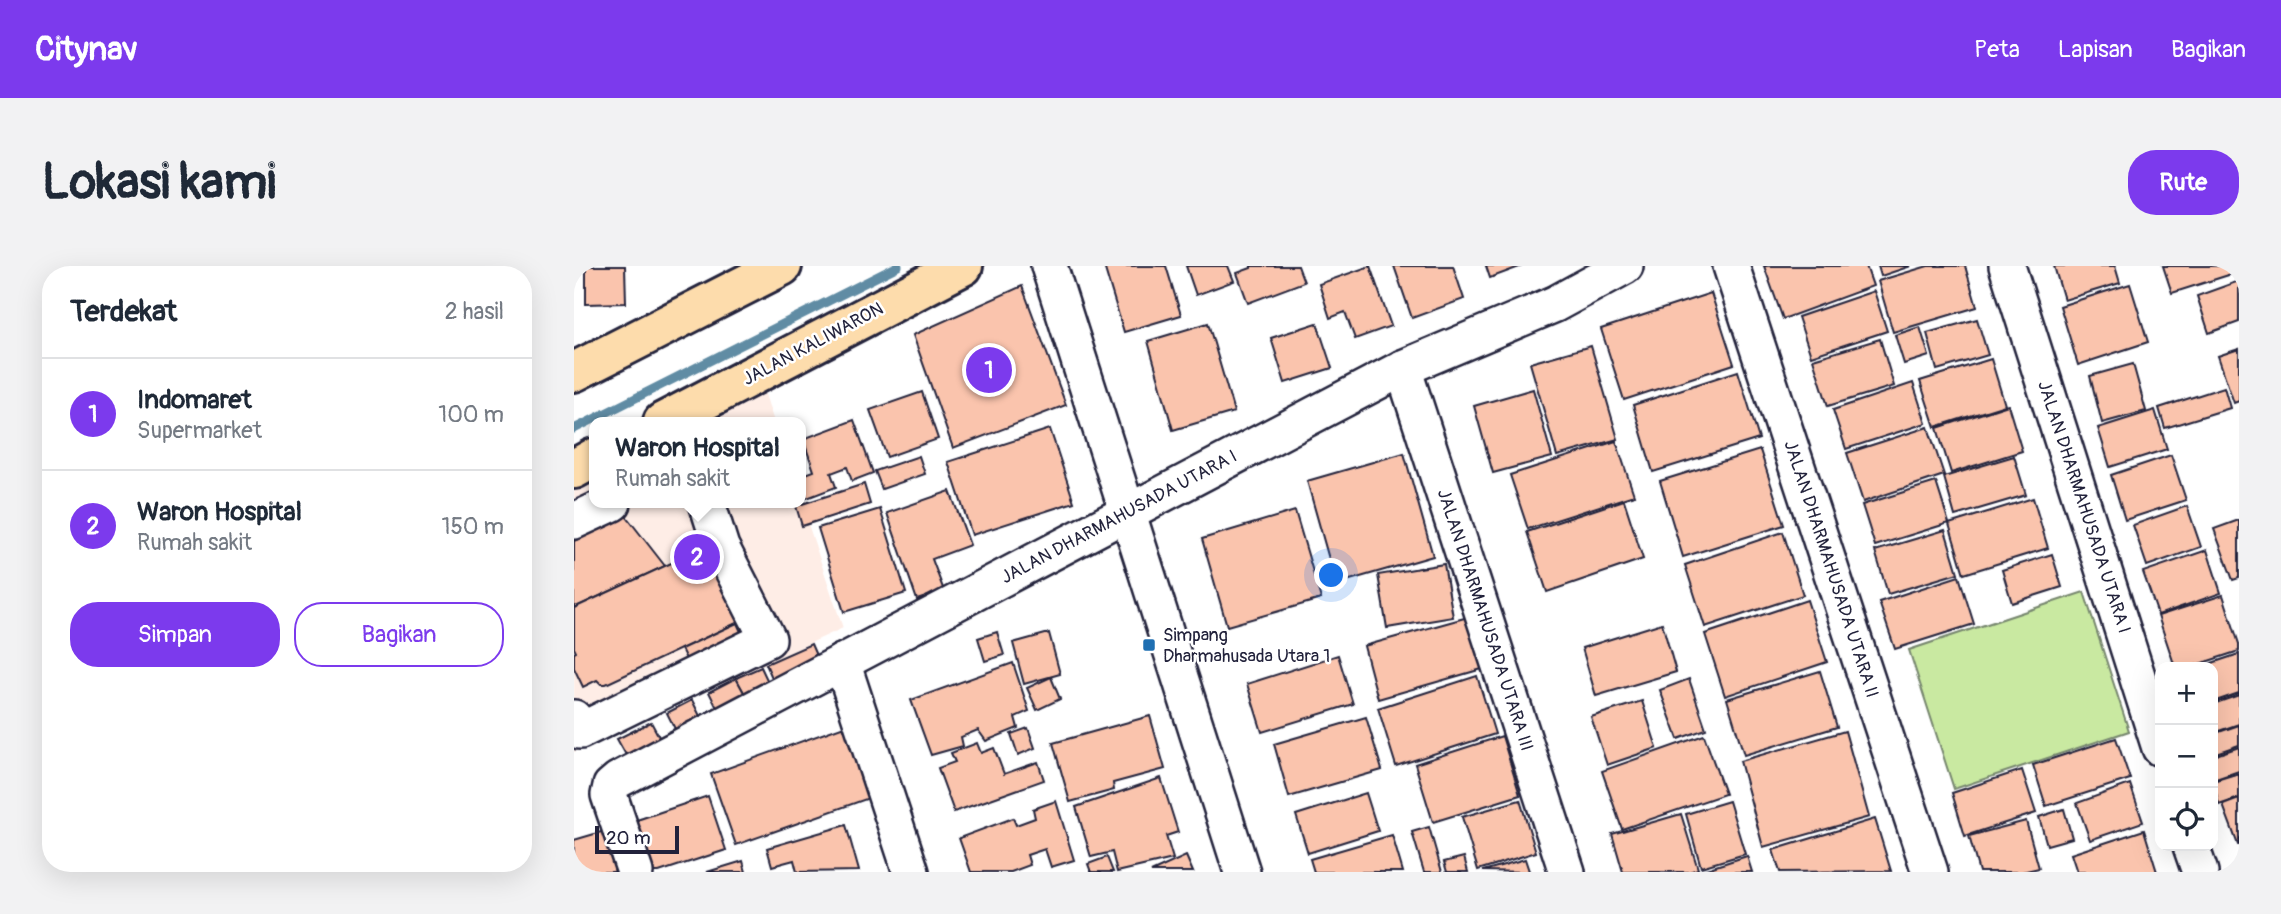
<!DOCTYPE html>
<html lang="id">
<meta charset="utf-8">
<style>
:root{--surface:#fff;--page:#f2f2f3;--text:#1f2937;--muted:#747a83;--line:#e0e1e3;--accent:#7c3aed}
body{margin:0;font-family:Pangolin,sans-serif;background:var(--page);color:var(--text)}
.controls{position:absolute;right:21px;bottom:21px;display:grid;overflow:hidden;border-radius:14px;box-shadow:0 7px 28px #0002}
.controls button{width:63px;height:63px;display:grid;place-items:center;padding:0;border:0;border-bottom:2px solid var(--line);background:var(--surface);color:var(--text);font:35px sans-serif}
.scale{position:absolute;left:21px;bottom:18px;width:84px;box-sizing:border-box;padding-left:7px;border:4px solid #22223b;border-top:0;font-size:19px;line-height:24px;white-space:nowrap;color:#22223b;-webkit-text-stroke:5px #fff;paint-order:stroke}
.you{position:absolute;left:758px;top:310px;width:24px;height:24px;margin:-18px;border:5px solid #fff;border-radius:50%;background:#1a73e8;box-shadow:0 0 0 10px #1a73e833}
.badge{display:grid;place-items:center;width:46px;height:46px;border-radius:50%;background:var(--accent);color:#fff;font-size:23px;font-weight:700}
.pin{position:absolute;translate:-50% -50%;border:4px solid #fff;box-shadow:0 2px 7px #0006}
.popup{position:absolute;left:15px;top:151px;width:217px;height:91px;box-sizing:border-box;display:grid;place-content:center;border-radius:14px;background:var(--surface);filter:drop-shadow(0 2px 5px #0005);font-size:23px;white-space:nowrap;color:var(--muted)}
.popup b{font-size:26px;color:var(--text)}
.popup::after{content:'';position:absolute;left:50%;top:100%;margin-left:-14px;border:14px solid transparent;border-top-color:var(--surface)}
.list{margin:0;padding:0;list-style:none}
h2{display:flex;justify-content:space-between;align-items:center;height:91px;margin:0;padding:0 28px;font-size:30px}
h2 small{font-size:23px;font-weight:400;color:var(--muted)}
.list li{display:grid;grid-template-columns:46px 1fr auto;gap:21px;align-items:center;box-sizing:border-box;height:112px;padding:0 28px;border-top:2px solid var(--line)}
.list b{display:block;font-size:26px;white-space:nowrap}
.list p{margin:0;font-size:23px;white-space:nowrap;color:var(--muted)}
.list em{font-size:23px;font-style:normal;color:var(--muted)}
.actions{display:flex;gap:14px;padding:21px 28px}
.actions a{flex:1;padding:16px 0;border:2px solid var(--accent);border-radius:28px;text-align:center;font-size:24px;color:var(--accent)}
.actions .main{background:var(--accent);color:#fff}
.icon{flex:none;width:38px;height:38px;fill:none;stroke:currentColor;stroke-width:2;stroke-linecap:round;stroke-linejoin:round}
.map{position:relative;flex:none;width:1665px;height:606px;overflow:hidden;border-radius:28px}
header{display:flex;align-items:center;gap:42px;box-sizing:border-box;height:98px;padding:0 35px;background:var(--accent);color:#fff}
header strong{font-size:33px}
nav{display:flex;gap:38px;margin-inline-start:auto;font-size:24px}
.intro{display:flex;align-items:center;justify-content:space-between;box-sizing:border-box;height:168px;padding:0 42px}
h1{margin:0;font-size:49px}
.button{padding:18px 32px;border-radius:28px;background:var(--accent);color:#fff;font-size:24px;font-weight:700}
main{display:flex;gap:42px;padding:0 42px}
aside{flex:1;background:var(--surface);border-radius:28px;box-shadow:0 7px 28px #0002}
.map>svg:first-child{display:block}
</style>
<header>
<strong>Citynav</strong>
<nav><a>Peta</a><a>Lapisan</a><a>Bagikan</a></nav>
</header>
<div class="intro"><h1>Lokasi kami</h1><a class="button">Rute</a></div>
<main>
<aside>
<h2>Terdekat<small>2 hasil</small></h2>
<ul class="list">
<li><span class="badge">1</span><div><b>Indomaret</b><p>Supermarket</p></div><em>100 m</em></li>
<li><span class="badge">2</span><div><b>Waron Hospital</b><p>Rumah sakit</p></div><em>150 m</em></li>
</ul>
<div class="actions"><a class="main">Simpan</a><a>Bagikan</a></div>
</aside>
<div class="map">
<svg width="1665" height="606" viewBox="0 0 1665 606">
<rect width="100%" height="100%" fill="#fff"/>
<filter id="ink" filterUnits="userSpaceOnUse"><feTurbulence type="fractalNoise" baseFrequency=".0143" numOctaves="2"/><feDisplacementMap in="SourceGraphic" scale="14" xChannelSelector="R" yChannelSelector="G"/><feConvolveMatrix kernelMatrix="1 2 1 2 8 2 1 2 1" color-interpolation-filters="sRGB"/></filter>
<g filter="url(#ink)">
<g fill="#feede6">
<path d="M 190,125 L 200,156 L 126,156 Z"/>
<path d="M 20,209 L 20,237 L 226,237 L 226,234 L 269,362 L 0,486 L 0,219 Z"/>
</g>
<path fill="#c9e9a1" stroke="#76866e" stroke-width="2" d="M 1510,326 L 1555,465 L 1380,523 L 1335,384 Z"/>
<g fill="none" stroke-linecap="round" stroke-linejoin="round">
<path stroke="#608ca4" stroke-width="9" d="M 0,163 L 324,0"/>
</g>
<g fill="#fac4ad" stroke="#22223b" stroke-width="2">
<path d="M 12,0 L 51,0 L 52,37 L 12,38 Z"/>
<path d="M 530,0 L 592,0 L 607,49 L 550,66 Z"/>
<path d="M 612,0 L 654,0 L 660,15 L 622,29 Z"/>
<path d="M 677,0 L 724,0 L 730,16 L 674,37 L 663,7 L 677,2 Z"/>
<path d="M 796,0 L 817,60 L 781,73 L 771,46 L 756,52 L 745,18 Z"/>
<path d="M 820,0 L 879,0 L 890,33 L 838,52 Z"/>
<path d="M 912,0 L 948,0 L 916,12 Z"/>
<path d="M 1190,0 L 1292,0 L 1299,20 L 1209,53 Z"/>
<path d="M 1304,0 L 1337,0 L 1307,10 Z"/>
<path d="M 1354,0 L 1391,0 L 1403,41 L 1319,66 L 1304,15 Z"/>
<path d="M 1480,0 L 1541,0 L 1546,17 L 1490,34 Z"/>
<path d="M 1589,0 L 1662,0 L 1664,6 L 1598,27 Z"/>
<path d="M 1665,15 L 1665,56 L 1635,67 L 1623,30 Z"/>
<path d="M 1556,18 L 1574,76 L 1504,99 L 1486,40 Z"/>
<path d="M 448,20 L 492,139 L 379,182 L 339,69 Z"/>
<path d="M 1300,25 L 1313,65 L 1237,90 L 1224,51 Z"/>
<path d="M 1137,27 L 1160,98 L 1050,134 L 1027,63 Z"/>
<path d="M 1403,53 L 1414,89 L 1363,104 L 1353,67 Z"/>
<path d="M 634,57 L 660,146 L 599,164 L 574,75 Z"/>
<path d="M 743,57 L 758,102 L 711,117 L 697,72 Z"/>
<path d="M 1346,61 L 1355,90 L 1330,98 L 1321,69 Z"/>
<path d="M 1306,73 L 1320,120 L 1254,140 L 1239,93 Z"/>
<path d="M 1017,80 L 1044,173 L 983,190 L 956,97 Z"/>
<path d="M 1665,83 L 1665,135 L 1660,137 L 1644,90 Z"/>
<path d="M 1417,93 L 1431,139 L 1361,161 L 1346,115 Z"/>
<path d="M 1559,98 L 1572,145 L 1528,157 L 1516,110 Z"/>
<path d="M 1164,105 L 1185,173 L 1079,206 L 1059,139 Z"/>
<path d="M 1339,117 L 1352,157 L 1272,183 L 1259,144 Z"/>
<path d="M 1650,121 L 1656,142 L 1591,162 L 1585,142 Z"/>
<path d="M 959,123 L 978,191 L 919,207 L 900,140 Z"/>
<path d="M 348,126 L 364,173 L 313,191 L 296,144 Z"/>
<path d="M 1434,139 L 1448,185 L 1377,207 L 1363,162 Z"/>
<path d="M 1581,144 L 1593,183 L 1536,201 L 1524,162 Z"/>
<path d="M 280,154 L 299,207 L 278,215 L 273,201 L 257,207 L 262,221 L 233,232 L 226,210 L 240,205 L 229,173 Z"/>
<path d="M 1354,161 L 1370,209 L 1289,236 L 1273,187 Z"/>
<path d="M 476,163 L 500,236 L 398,269 L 374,196 Z"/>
<path d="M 1042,175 L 1060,229 L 954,263 L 936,209 Z"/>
<path d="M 1186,184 L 1210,259 L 1109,291 L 1086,215 Z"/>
<path d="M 830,187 L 859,290 L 762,318 L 733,215 Z"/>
<path d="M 1597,189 L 1612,234 L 1551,254 L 1537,209 Z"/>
<path d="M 345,190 L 351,208 L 308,223 L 301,205 Z"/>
<path d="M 1440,190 L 1452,229 L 1381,250 L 1370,211 Z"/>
<path d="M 1362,216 L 1375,257 L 1301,280 L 1288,239 Z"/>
<path d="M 290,218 L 296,238 L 228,260 L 222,240 Z"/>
<path d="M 376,225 L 396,279 L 358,293 L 370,325 L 343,334 L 313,247 Z"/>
<path d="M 1459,232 L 1474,282 L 1390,308 L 1375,258 Z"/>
<path d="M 1050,234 L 1069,293 L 973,326 L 953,266 Z"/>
<path d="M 1613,240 L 1627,281 L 1573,300 L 1559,259 Z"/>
<path d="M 306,243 L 332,327 L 270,346 L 244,262 Z"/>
<path d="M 721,245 L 747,333 L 653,360 L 628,273 Z"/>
<path d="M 52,250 L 91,300 L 0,342 L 0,275 Z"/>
<path d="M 1665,254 L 1665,312 L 1659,314 L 1640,263 Z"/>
<path d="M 1371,264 L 1384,307 L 1314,328 L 1301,285 Z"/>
<path d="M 1209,266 L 1229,329 L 1131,361 L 1111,299 Z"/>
<path d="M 134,280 L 169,354 L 32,418 L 27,418 L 23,414 L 9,421 L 0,402 L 0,387 L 2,386 L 0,382 L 0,342 Z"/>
<path d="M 1633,284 L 1647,327 L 1584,349 L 1569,306 Z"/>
<path d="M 1478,288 L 1488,321 L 1438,337 L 1428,304 Z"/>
<path d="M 870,298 L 879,351 L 813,362 L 804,309 Z"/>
<path d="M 1385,310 L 1400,358 L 1321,383 L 1305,336 Z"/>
<path d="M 1649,329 L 1665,378 L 1665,385 L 1616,401 L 1601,401 L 1584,350 Z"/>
<path d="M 1233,334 L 1253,396 L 1151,430 L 1131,368 Z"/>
<path d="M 894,351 L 908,403 L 804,433 L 790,380 Z"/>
<path d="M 163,357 L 173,379 L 118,405 L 107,383 Z"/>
<path d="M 1088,357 L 1102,406 L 1022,430 L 1008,382 Z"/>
<path d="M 423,366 L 430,389 L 411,395 L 404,372 Z"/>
<path d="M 475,367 L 486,408 L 450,418 L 439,377 Z"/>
<path d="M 237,378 L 247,401 L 202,421 L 192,398 Z"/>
<path d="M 1665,388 L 1665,427 L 1639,436 L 1639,401 L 1626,401 Z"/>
<path d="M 764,389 L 779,438 L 688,466 L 673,418 Z"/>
<path d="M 439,397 L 455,445 L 441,451 L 444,462 L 412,475 L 404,464 L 387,471 L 389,480 L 357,489 L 337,434 Z"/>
<path d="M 187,401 L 196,420 L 173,432 L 162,412 Z"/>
<path d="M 1246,405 L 1263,461 L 1170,489 L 1153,433 Z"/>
<path d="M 903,410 L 921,468 L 822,500 L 804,442 Z"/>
<path d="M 477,411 L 486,433 L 463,444 L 453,422 Z"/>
<path d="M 162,412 L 173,432 L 145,446 L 135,426 Z"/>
<path d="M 1115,413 L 1132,463 L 1104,473 L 1086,424 Z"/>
<path d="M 1665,429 L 1665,458 L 1639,467 L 1639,438 Z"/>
<path d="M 118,434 L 129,456 L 104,469 L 93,447 Z"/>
<path d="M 1068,435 L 1083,482 L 1033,499 L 1017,451 Z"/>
<path d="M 576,450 L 591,503 L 539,517 L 540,524 L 496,536 L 479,477 Z"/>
<path d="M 792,451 L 808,504 L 715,531 L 700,478 Z"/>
<path d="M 77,456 L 90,480 L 57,498 L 43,473 Z"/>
<path d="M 273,459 L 298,531 L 162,579 L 137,508 Z"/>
<path d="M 1665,459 L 1665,479 L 1639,488 L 1639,468 Z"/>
<path d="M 454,462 L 461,482 L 444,489 L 437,468 Z"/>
<path d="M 1271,465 L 1295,551 L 1189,581 L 1166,495 Z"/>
<path d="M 1130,469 L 1151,528 L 1048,563 L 1028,505 Z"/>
<path d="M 928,470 L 946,529 L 859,556 L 841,498 Z"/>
<path d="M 1542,472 L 1556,513 L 1472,540 L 1459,499 Z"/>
<path d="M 403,477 L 407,487 L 420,482 L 430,508 L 464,496 L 470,514 L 380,546 L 364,502 L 381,496 L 377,487 Z"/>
<path d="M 1665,481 L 1665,505 L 1639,514 L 1639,490 Z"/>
<path d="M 1448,504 L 1462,547 L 1391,570 L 1378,527 Z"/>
<path d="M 1665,507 L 1665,532 L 1645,539 L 1639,515 Z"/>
<path d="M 587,512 L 604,566 L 592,570 L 599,593 L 543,606 L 538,586 L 517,591 L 502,541 Z"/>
<path d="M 1556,518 L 1569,556 L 1516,574 L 1503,537 Z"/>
<path d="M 792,527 L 804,565 L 734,587 L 722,549 Z"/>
<path d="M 134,530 L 152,584 L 85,606 L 74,606 L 57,556 Z"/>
<path d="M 1665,533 L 1665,579 L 1664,579 L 1649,539 Z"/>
<path d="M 946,534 L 962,586 L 904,604 L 888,551 Z"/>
<path d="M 482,535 L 500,594 L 477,601 L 471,583 L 453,589 L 456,599 L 437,606 L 397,606 L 385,572 L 439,552 L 442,559 L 461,552 L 459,543 Z"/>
<path d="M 1155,535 L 1171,588 L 1127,601 L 1112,548 Z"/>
<path d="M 1490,543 L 1498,572 L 1473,579 L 1465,551 Z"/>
<path d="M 1107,548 L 1124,603 L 1115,606 L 1049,606 L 1038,568 Z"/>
<path d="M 1301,553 L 1317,605 L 1206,606 L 1199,584 Z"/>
<path d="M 1452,555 L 1465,602 L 1448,606 L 1405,606 L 1395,570 Z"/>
<path d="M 272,559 L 285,605 L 223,606 L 220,594 L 198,600 L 193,582 Z"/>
<path d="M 855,561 L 868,606 L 850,606 L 838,566 Z"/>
<path d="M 34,564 L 47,606 L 0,606 L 0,574 Z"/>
<path d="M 1570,564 L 1583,606 L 1503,606 L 1497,588 Z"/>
<path d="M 818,569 L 829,606 L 740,606 L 736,593 Z"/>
<path d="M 612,590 L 619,606 L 577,606 Z"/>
<path d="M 1173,590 L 1178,606 L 1123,606 Z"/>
<path d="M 533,591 L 539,606 L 517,606 L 514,598 Z"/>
<path d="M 890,591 L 894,606 L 873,606 L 870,596 Z"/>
<path d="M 951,593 L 955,605 L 953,606 L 909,605 Z"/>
<path d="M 169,595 L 172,606 L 133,606 Z"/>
</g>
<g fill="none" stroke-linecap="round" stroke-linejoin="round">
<g stroke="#22223b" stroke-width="40">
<g id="minor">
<path d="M 475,0 L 668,606"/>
<path d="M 1157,0 L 1356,606"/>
<path d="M 1433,0 L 1586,482"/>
<path d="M 829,102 L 993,606"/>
<path d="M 0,255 L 39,237"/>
<path d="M 268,396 L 337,606"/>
<path d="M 0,452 L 6,465 L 194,373 L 147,281 L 133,237"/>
<path d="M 1617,580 L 1626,606"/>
<path d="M 61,606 L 35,529 L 37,520 L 44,514 L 829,102 L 981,38 L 1051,0"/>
</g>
</g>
<g stroke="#22223b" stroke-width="44">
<g id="major">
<path d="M 0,106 L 208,0"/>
<path d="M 89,156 L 389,0"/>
<path d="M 0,203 L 20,192"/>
</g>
</g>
<use href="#minor" stroke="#fff" stroke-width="35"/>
<use href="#major" stroke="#fddcac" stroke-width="38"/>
</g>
</g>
<rect fill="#1f6fb2" stroke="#fff" stroke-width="2.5" x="568" y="372" width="14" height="14" rx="3.5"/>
<g text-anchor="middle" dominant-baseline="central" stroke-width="5" stroke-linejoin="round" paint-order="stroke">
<g font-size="18" fill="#22223b" stroke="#fff">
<text transform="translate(239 78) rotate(-28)">JALAN KALIWARON</text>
<text transform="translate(1510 241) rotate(72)">JALAN DHARMAHUSADA UTARA I</text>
<text transform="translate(545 251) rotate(-28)">JALAN DHARMAHUSADA UTARA I</text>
<text transform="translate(1257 303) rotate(72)">JALAN DHARMAHUSADA UTARA II</text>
<text transform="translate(911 354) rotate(72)">JALAN DHARMAHUSADA UTARA III</text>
</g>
<g font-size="18" fill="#22223b" stroke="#fff" text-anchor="start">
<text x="589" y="369">Simpang<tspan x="589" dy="21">Dharmahusada Utara 1</tspan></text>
</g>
</g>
</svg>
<div class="controls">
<button>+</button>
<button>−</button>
<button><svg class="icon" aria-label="locate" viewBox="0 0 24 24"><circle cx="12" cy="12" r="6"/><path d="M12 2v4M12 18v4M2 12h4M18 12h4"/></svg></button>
</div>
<div class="scale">20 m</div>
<div class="you"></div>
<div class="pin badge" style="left:415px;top:104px">1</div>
<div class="pin badge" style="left:123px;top:291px">2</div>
<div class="popup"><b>Waron Hospital</b>Rumah sakit</div>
</div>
</main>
